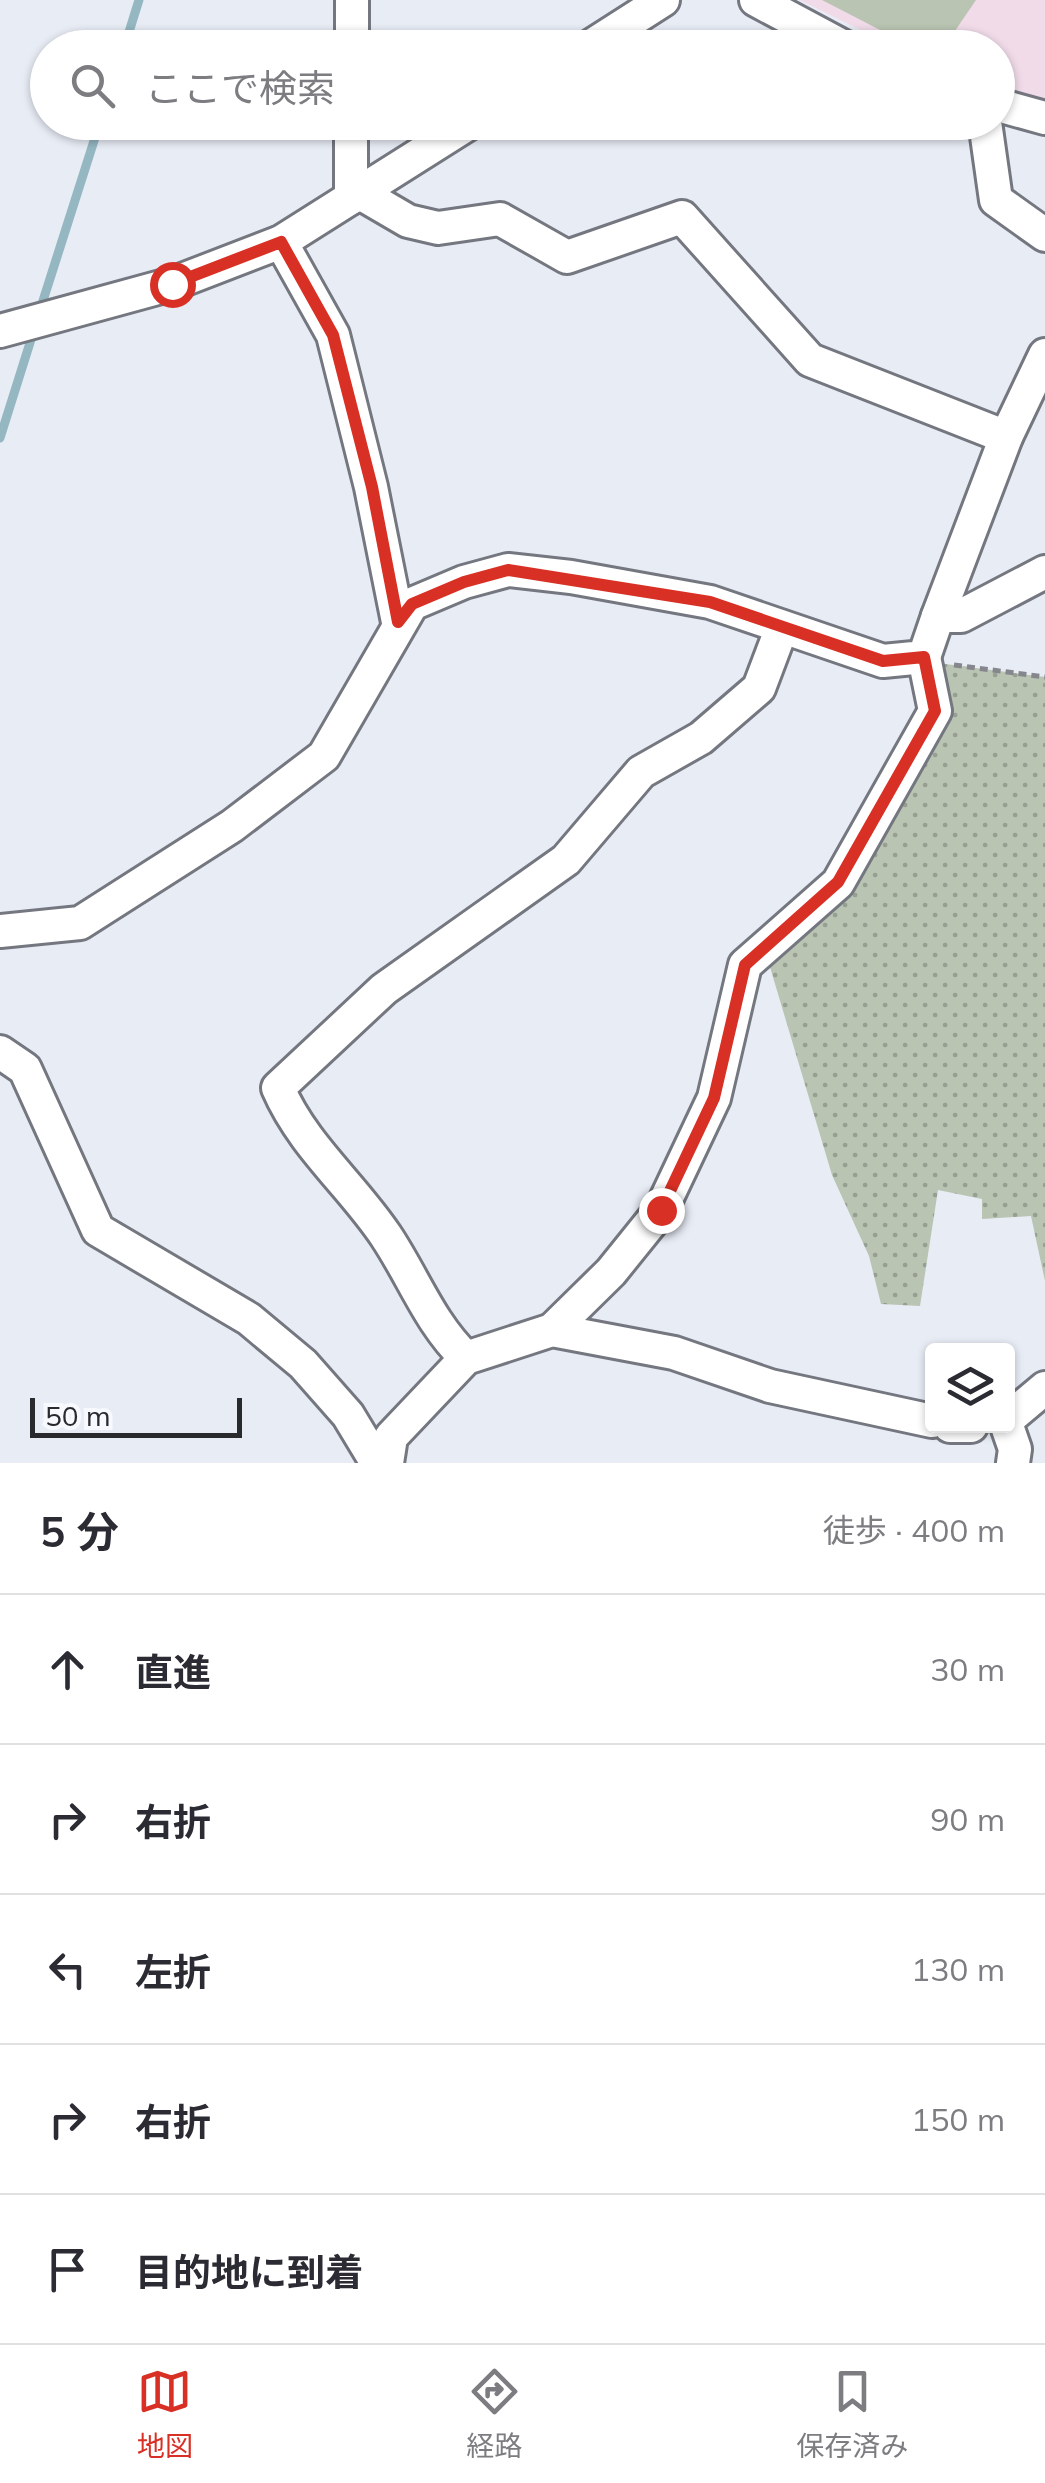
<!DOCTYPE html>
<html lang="ja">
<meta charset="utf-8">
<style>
:root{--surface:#fff;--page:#f7f7f7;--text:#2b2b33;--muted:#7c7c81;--line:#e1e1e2;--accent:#d93025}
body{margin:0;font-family:Mulish,"Noto Sans JP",sans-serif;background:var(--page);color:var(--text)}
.controls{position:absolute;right:30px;bottom:30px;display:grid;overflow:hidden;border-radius:10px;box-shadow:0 2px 8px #0004}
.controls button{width:90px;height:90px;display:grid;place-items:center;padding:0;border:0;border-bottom:2px solid var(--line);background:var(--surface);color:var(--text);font:50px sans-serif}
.scale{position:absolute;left:30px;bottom:25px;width:212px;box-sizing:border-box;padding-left:10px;border:5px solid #292a2d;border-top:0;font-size:28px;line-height:35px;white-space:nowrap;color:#292a2d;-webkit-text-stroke:8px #f7f9ff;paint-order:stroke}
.stop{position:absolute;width:30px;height:30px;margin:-22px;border:8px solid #d93025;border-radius:50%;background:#fff}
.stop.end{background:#d93025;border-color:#fff;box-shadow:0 2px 10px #0008}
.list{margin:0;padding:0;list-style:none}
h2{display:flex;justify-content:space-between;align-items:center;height:130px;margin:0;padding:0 40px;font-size:42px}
h2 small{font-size:32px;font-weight:400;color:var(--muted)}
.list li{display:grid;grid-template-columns:65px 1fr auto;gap:30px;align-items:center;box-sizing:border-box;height:150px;padding:0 40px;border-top:2px solid var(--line)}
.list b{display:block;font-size:38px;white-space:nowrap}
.list em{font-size:32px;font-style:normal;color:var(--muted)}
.icon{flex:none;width:55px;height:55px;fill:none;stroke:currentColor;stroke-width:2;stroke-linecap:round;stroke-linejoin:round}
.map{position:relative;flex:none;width:1045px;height:1463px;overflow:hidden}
.search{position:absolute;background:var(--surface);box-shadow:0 2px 8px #0004;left:30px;right:30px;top:30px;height:110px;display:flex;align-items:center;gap:25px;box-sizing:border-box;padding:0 35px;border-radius:55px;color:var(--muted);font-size:38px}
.sheet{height:880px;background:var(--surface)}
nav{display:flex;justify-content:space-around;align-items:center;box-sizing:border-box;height:140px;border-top:2px solid var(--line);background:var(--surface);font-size:28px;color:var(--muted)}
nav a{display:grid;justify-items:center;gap:5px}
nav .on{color:var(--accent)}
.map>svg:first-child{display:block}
</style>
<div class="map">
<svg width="1045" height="1463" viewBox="0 0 1045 1463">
<defs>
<pattern id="grass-dots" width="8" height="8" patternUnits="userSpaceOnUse" patternTransform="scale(2.5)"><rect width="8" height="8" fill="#b9c4b2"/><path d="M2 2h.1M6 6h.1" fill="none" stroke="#969f91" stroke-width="1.8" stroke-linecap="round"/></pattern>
</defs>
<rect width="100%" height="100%" fill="#e8ecf5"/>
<path fill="#f1dbe9" d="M 800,0 L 1045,0 L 1045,106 L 998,91 L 998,48 L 895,47 Z"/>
<path fill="url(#grass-dots)" d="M 938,663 L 1045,677 L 1045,1281 L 1031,1216 L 982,1219 L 982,1199 L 938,1190 L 920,1306 L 881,1304 L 869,1256 L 832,1175 L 767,957 L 844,892 Z"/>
<path fill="#b9c4b2" d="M 822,0 L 976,0 L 944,47 L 913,47 Z"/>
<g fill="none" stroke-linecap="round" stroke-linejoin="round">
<g stroke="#94b7c1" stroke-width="9">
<path d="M 124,48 L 139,0"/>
<path d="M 40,310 L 100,122"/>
<path d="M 0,438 L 34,330"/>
</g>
<g stroke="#74777f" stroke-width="38">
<g id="minor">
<path d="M 756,0 L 846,48"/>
<path d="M 352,48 L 352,0"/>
<path d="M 588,48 L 663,0"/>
<path d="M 998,105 L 1045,118"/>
<path d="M 985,122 L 996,200 L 1045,235"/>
<path d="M 360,193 L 408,221 L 438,228 L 500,219 L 567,257 L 682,217 L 810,360 L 1006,437"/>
<path d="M 351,198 L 351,122"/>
<path d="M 281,242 L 333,335 L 371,487 L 398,622"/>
<path d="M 0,331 L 172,284 L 281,242 L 471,122"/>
<path d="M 938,616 L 1006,437 L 1045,355"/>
<path d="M 0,931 L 80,923 L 232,826 L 324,756 L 412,604 L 464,582 L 508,570 L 571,577 L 710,602 L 883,661 L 924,657 L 938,616 L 961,616 L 1045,572"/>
<path d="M 0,1052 L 25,1069 L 98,1230 L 249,1319 L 303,1364 L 348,1415 L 377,1463"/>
<path d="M 552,1330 L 611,1272 L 661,1210 L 714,1098 L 745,965 L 838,883 L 935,711 L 924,657"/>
<path d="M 466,1358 C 429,1322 414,1278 386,1236 C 352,1185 303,1146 278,1088 L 384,989 L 566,860 L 641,772 L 701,738 L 759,688 L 782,627"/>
<path d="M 1008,1419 L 1045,1388"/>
<path d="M 950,1426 L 971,1426"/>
<path d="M 1007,1426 L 1015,1449 L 1013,1463"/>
<path d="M 387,1463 L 391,1437 L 466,1358 L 552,1330 L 674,1353 L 770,1386 L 932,1421"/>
</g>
</g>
<path stroke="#85878d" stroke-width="5" stroke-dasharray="8 5" stroke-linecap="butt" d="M 954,665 L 1045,677"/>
<use href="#minor" stroke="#fff" stroke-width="32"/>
</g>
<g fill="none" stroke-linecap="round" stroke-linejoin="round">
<path stroke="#d93025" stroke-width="12" d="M 172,284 L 281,242 L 333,335 L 372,487 L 398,622 L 412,604 L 464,582 L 508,570 L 710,602 L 883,661 L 924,657 L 935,711 L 838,882 L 745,965 L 714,1098 L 661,1210"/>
</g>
</svg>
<div class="controls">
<button><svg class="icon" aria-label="layers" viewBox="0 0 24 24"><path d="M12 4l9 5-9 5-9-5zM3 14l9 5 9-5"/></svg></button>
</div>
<div class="scale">50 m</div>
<div class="stop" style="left:172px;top:284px"></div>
<div class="stop end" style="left:661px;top:1210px"></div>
<div class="search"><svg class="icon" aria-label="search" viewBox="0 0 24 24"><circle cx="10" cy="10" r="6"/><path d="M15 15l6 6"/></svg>ここで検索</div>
</div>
<section class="sheet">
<h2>5 分<small>徒歩 · 400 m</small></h2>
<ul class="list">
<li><svg class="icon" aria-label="ahead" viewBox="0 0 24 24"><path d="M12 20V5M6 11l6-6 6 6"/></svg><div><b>直進</b></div><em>30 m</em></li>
<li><svg class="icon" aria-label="right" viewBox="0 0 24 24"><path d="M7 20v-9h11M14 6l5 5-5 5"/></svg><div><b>右折</b></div><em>90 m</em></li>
<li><svg class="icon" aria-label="left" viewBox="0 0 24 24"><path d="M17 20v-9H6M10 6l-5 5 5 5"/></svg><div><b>左折</b></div><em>130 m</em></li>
<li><svg class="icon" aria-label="right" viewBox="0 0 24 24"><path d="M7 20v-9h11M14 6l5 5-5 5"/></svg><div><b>右折</b></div><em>150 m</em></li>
<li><svg class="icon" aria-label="arrive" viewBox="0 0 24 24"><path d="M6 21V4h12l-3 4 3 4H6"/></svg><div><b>目的地に到着</b></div></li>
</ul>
</section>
<nav>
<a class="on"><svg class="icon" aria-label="map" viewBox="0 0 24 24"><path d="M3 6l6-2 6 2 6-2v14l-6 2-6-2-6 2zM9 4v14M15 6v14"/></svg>地図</a>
<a><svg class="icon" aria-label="directions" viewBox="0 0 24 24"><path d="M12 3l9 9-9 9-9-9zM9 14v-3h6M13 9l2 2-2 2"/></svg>経路</a>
<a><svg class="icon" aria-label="saved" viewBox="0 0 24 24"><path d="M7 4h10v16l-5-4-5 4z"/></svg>保存済み</a>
</nav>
